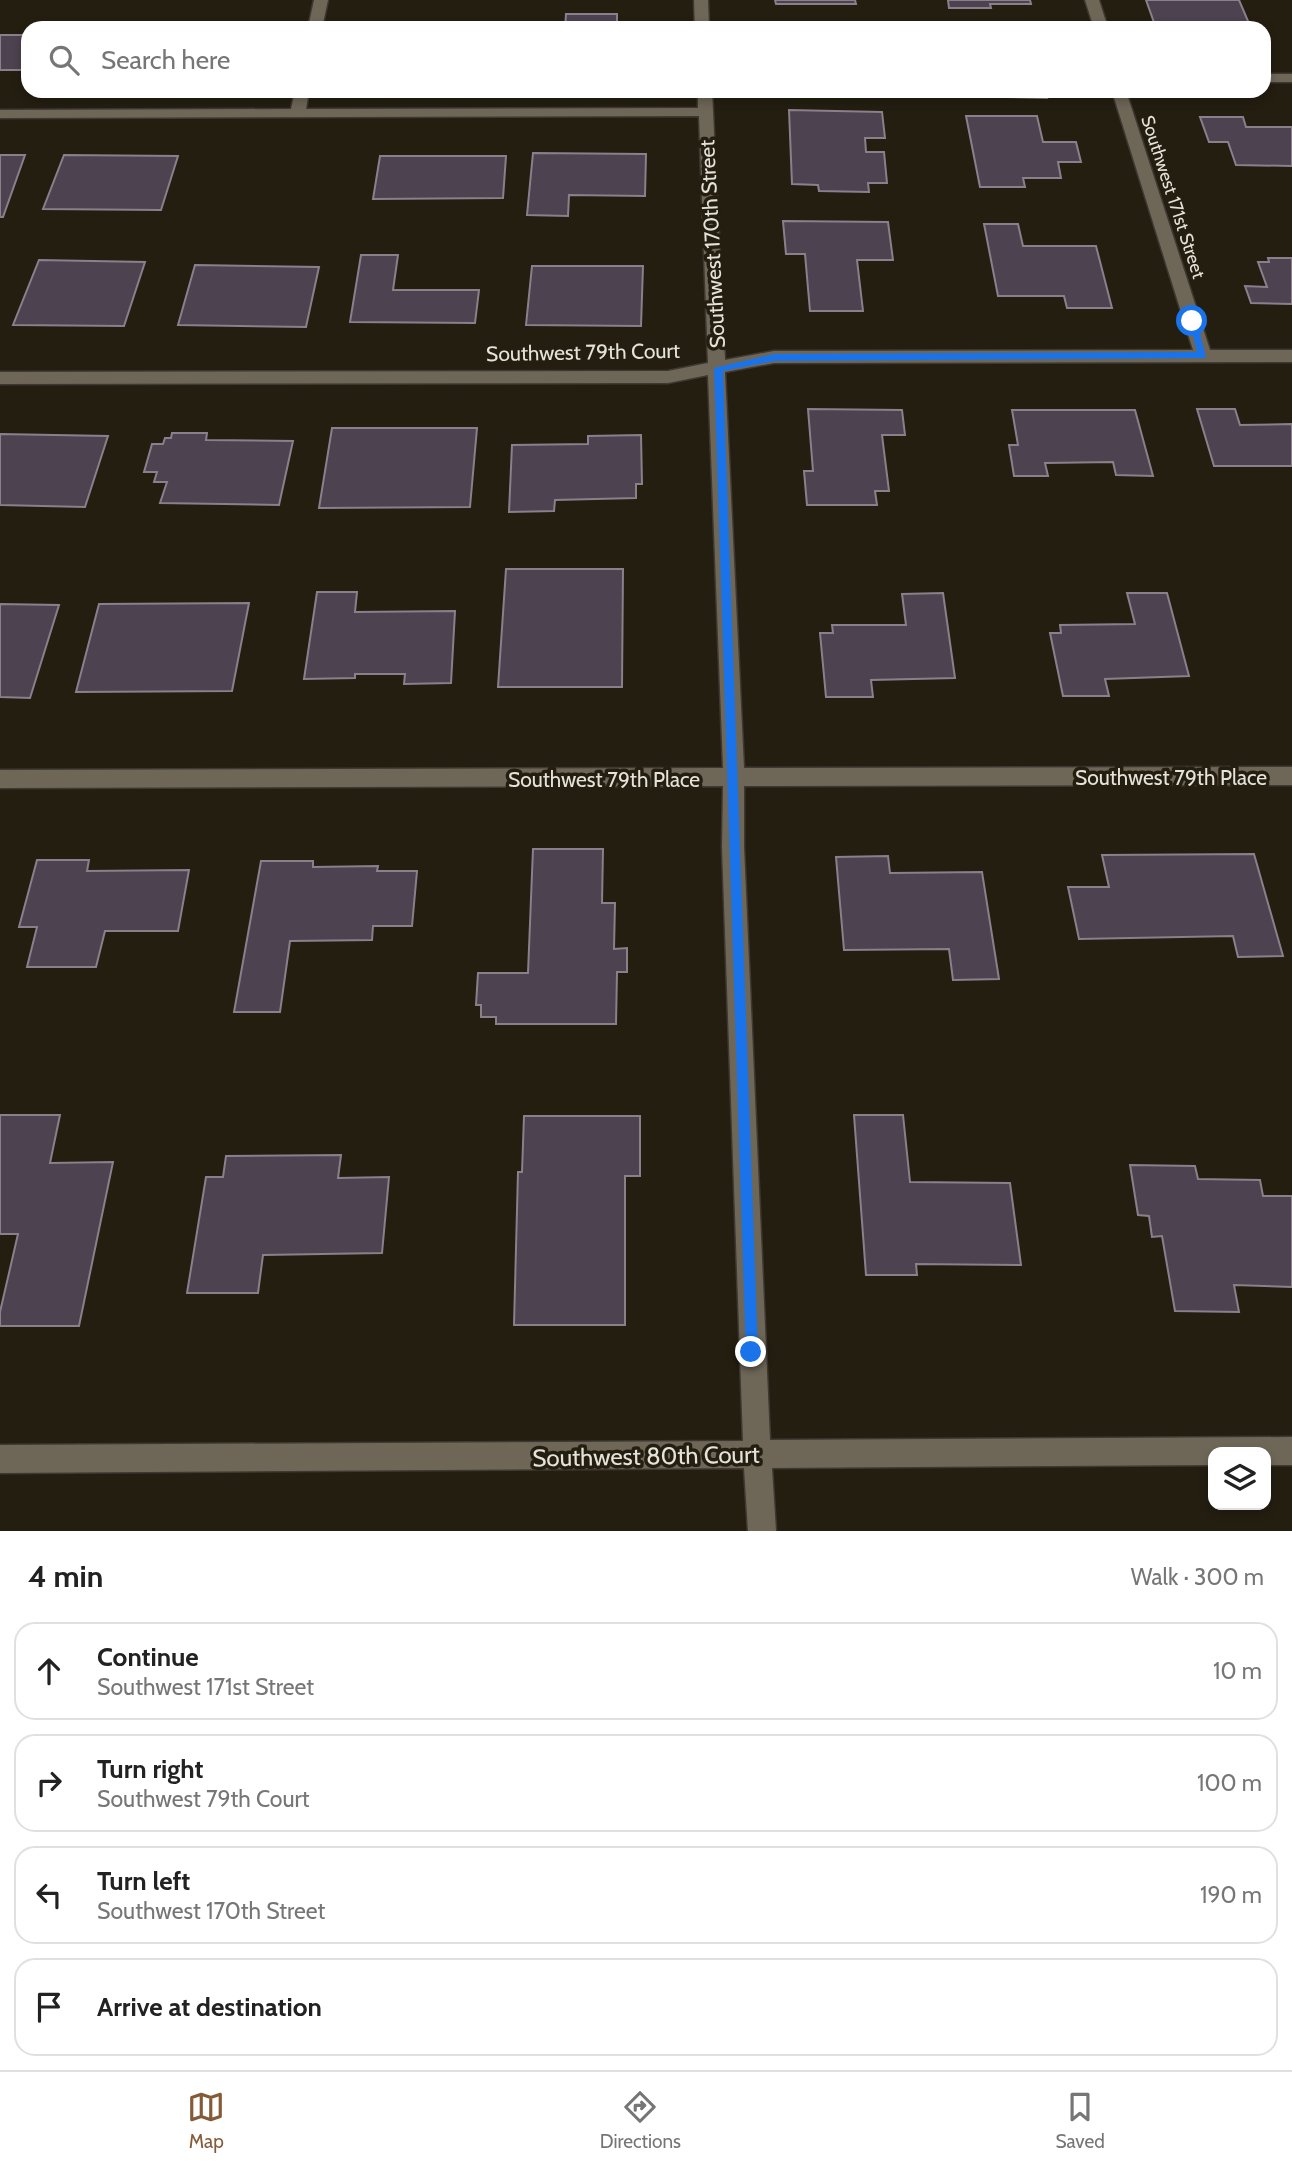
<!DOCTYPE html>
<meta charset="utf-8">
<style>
:root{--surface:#fff;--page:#f6f6f6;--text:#222;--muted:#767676;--line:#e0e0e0;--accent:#845a37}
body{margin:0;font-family:Cabin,sans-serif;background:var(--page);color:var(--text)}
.controls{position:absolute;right:21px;bottom:21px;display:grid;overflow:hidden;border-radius:14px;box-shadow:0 4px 10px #0003}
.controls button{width:63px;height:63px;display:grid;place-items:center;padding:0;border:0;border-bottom:2px solid var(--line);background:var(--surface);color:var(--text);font:35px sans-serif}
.stop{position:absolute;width:21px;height:21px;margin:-16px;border:5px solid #1a73e8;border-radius:50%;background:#fff}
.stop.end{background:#1a73e8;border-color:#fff;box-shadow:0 2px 7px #0008}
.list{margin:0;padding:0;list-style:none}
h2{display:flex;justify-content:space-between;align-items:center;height:91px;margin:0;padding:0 28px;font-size:30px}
h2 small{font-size:23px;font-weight:400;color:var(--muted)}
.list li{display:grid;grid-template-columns:46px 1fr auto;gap:21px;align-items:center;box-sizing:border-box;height:98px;margin:0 14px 14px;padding:0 14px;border:2px solid var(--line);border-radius:21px}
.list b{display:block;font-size:26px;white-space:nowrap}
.list p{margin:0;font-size:23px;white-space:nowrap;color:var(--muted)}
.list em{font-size:23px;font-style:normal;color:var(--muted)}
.icon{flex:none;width:38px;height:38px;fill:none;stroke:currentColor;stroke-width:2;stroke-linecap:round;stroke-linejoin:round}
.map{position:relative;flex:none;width:1292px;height:1531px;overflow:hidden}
.search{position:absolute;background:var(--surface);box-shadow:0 4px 10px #0003;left:21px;right:21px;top:21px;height:77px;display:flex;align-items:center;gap:18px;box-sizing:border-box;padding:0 24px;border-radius:21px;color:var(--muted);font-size:26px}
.sheet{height:539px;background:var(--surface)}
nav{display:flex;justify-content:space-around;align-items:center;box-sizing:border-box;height:98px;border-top:2px solid var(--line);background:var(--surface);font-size:19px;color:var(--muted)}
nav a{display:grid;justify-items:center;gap:4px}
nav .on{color:var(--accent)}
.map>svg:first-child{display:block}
</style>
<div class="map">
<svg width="1292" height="1531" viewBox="0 0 1292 1531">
<rect width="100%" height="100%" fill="#241e11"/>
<g fill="#4d424f" stroke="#8b7f8c" stroke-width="2">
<path d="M 775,0 L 855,0 L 856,4 L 776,4 Z"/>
<path d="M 948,0 L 1030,0 L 1031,4 L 990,4 L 991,8 L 949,8 Z"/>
<path d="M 1146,0 L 1239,0 L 1251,28 L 1156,28 Z"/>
<path d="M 566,14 L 617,14 L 617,28 L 565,28 Z"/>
<path d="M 177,24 L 228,24 L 227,28 L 176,28 Z"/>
<rect x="376" y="24" width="85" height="4"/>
<rect x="0" y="35" width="28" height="35"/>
<path d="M 793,91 L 854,91 L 855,95 L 793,95 Z"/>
<path d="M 1005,91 L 1045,91 L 1047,98 L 1007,97 Z"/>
<path d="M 789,110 L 882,112 L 885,138 L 865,138 L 866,152 L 884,152 L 887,183 L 868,183 L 869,192 L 819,191 L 818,185 L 792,184 Z"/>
<path d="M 966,116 L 1037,116 L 1043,142 L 1076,142 L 1081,162 L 1058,162 L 1061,178 L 1023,178 L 1025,187 L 980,187 Z"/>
<path d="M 1200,117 L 1243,117 L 1246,127 L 1292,127 L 1292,166 L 1236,165 L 1228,142 L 1209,142 Z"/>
<path d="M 533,153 L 646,154 L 645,196 L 569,195 L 568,216 L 527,215 Z"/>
<path d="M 0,155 L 25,155 L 3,217 L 0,217 Z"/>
<path d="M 64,155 L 178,156 L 161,210 L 43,209 Z"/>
<path d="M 380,156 L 506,156 L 503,198 L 373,199 Z"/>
<path d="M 783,221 L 888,222 L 893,260 L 857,260 L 863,311 L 810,311 L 805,254 L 786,254 Z"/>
<path d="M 984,224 L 1018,224 L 1023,246 L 1096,246 L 1112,308 L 1067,308 L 1064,296 L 998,296 Z"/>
<path d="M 361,255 L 398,255 L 393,290 L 479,290 L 475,323 L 350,322 Z"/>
<path d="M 1268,258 L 1292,258 L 1292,304 L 1251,303 L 1245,286 L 1267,287 L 1258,262 L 1269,262 Z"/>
<path d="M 39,260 L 145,262 L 124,326 L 13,325 Z"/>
<path d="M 195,265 L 319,267 L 306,327 L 178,325 Z"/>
<path d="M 532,266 L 643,266 L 641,326 L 526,325 Z"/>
<path d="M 808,409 L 902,410 L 905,435 L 882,435 L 889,491 L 875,491 L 877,505 L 807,505 L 804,471 L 813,471 Z"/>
<path d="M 1197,409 L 1235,409 L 1240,425 L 1292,424 L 1292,466 L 1214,466 Z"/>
<path d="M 1012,410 L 1135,410 L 1153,476 L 1116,475 L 1113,462 L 1045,463 L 1048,476 L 1014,476 L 1009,445 L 1018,445 Z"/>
<path d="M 332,428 L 477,428 L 470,507 L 319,508 Z"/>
<path d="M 172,433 L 207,433 L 206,440 L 293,441 L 279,505 L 160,503 L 167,482 L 154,482 L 157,472 L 144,472 L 152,444 L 163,444 L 165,438 L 171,438 Z"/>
<path d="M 0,434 L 108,436 L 85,507 L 0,505 Z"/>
<path d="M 641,435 L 642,484 L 636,484 L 636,498 L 555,500 L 554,511 L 509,512 L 512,445 L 588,444 L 588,436 Z"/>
<path d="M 506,569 L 623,569 L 622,687 L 498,687 Z"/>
<path d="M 317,592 L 357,592 L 355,612 L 455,611 L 451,683 L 404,684 L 405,674 L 355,674 L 355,678 L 304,679 Z"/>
<path d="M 943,593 L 955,678 L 871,680 L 873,697 L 826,697 L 820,633 L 833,633 L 832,625 L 906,625 L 902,594 Z"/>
<path d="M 1127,593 L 1167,593 L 1189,676 L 1105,679 L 1109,696 L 1063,696 L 1050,633 L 1061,633 L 1060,625 L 1135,624 Z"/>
<path d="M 249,603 L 232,691 L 76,692 L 99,604 Z"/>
<path d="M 0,604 L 59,605 L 30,698 L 0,697 Z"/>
<path d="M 533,849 L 603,849 L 602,903 L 615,903 L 614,949 L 627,948 L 627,972 L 617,972 L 616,1024 L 496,1024 L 496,1017 L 481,1017 L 481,1005 L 476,1005 L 478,973 L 528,973 Z"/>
<path d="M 1254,854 L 1283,956 L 1238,957 L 1233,936 L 1079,939 L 1068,887 L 1109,887 L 1102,855 Z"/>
<path d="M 888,856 L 890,873 L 982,872 L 999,979 L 953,980 L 949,949 L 844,950 L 836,857 Z"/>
<path d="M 37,860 L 89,860 L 87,871 L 189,870 L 178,931 L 105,931 L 96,967 L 27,967 L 37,927 L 19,927 Z"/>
<path d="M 261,861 L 313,861 L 313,867 L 378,866 L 377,871 L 417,871 L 412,926 L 373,926 L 372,940 L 290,941 L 280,1012 L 234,1012 Z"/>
<path d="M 0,1115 L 60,1115 L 50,1163 L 113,1162 L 79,1326 L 0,1326 L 0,1312 L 18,1234 L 0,1234 Z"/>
<path d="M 854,1115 L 903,1115 L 910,1182 L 1010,1183 L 1021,1265 L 916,1264 L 917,1275 L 866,1275 Z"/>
<path d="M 524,1116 L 640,1116 L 640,1176 L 625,1176 L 625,1325 L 514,1325 L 518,1172 L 522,1172 Z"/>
<path d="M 341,1155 L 338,1178 L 389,1177 L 382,1253 L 263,1255 L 258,1293 L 187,1293 L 206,1177 L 223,1177 L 226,1156 Z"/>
<path d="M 1130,1165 L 1195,1166 L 1198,1179 L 1260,1180 L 1263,1196 L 1292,1196 L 1292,1287 L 1234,1285 L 1239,1312 L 1175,1311 L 1162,1236 L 1152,1237 L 1149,1216 L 1138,1215 Z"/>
</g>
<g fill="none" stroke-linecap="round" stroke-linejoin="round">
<g stroke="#3d3831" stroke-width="3">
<g id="minor">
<path d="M 314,0 L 328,0 L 322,28 L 308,28 Z"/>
<path d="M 694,0 L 708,0 L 709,28 L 695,28 Z"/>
<path d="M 1085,0 L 1099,0 L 1108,28 L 1094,28 Z"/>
<rect x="1264" y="74" width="28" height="8"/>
<path d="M 295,91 L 309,91 L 306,109 L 698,108 L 698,91 L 712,91 L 725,360 L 774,351 L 1193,350 L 1112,91 L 1126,91 L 1210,350 L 1292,350 L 1292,362 L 774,363 L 725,372 L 744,768 L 1292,767 L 1292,785 L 744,786 L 744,847 L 770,1440 L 1292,1437 L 1292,1465 L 1266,1465 L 1266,1452 L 1213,1452 L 1213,1465 L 772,1468 L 776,1531 L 748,1531 L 744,1468 L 0,1473 L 0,1445 L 743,1441 L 722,847 L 723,786 L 0,788 L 0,770 L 723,768 L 708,375 L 668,383 L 0,384 L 0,372 L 668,371 L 708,363 L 699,116 L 0,118 L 0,110 L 291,109 Z"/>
</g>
</g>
<use href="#minor" fill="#6e6758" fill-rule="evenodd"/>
</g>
<path fill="#1a73e8" d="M 1189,318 L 1197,321 L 1206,358 L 774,361 L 723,371 L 758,1352 L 756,1357 L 751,1359 L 746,1357 L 714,368 L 774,354 L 1197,352 Z"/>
<g text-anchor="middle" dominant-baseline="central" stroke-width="7" stroke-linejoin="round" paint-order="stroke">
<g font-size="18" fill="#e5e2d9" stroke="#241e11">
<text transform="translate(1173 197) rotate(72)">Southwest 171st Street</text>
</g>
<g font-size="21" fill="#e5e2d9" stroke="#241e11">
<text transform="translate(712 244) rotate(-93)">Southwest 170th Street</text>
<text transform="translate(583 352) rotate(-1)">Southwest 79th Court</text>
<text x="1171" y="777">Southwest 79th Place</text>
<text x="604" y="779">Southwest 79th Place</text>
</g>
<g font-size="24" fill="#e5e2d9" stroke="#241e11">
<text transform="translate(646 1456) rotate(-1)">Southwest 80th Court</text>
</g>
</g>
</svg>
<div class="controls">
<button><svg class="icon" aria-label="layers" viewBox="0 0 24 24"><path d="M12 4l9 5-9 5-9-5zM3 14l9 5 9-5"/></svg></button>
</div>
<div class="stop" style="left:1192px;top:321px"></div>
<div class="stop end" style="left:751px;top:1352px"></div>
<div class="search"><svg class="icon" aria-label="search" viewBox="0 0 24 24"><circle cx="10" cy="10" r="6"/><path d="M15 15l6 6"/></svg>Search here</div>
</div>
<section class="sheet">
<h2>4 min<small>Walk · 300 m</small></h2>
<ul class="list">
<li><svg class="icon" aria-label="ahead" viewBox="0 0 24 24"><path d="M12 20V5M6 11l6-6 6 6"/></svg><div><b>Continue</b><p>Southwest 171st Street</p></div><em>10 m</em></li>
<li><svg class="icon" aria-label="right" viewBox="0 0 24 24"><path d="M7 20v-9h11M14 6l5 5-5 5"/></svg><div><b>Turn right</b><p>Southwest 79th Court</p></div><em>100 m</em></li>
<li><svg class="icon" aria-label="left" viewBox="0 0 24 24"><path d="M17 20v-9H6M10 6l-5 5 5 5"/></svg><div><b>Turn left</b><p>Southwest 170th Street</p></div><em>190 m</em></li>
<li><svg class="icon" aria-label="arrive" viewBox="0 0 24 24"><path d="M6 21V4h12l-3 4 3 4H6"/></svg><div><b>Arrive at destination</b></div></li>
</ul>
</section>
<nav>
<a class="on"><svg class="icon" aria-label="map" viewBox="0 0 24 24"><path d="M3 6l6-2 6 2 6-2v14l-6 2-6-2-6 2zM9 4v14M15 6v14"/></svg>Map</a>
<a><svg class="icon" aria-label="directions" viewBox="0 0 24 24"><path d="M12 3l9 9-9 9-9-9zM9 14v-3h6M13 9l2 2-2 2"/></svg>Directions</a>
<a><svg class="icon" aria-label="saved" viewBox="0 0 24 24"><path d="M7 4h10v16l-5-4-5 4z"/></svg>Saved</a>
</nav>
